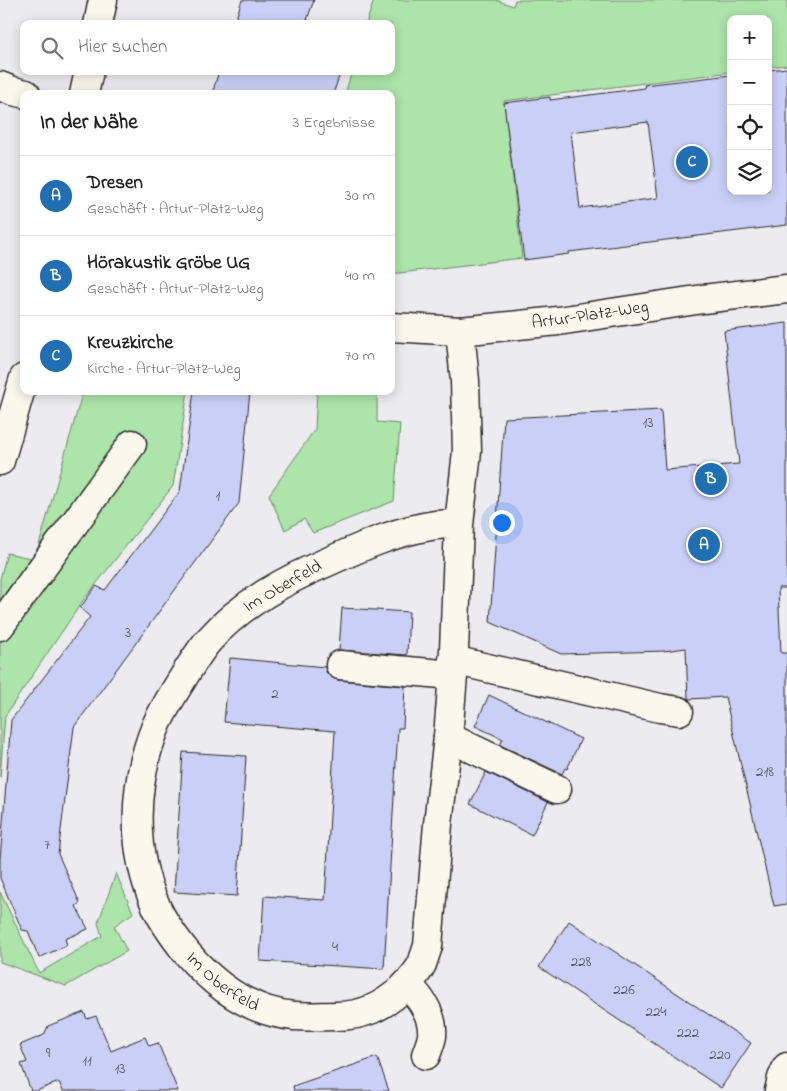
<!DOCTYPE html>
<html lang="de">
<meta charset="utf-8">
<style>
:root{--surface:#fff;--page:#f2f2f2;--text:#222;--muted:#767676;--line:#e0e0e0;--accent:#1f6fb2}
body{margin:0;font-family:"Indie Flower",sans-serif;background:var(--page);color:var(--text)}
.controls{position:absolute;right:15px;top:15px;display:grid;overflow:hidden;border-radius:10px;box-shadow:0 2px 12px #0003}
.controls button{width:45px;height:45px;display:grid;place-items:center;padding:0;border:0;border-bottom:1px solid var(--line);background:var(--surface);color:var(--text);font:25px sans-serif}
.you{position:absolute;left:501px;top:522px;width:18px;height:18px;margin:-12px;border:4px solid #fff;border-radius:50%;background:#1a73e8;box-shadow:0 0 0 8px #1a73e833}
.badge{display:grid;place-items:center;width:32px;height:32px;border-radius:50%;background:var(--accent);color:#fff;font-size:16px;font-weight:700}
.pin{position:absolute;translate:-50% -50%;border:2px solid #fff;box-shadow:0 1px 5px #0006}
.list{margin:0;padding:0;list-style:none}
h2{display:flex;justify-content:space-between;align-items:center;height:65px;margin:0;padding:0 20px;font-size:21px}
h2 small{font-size:16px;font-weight:400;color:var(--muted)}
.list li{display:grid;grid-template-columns:32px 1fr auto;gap:15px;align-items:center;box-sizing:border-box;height:80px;padding:0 20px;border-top:1px solid var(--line)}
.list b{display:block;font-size:19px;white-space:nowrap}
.list p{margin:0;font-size:16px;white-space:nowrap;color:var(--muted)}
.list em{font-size:16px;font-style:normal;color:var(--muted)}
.icon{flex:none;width:28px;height:28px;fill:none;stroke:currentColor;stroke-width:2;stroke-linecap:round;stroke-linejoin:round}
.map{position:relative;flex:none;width:787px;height:1091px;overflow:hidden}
.search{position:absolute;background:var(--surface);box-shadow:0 2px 12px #0003;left:20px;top:20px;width:375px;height:55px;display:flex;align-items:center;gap:12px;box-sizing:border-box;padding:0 18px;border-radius:10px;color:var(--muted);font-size:19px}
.panel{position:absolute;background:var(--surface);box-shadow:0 2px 12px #0003;left:20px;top:90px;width:375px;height:305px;border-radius:10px}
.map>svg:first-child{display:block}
</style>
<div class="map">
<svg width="787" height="1091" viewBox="0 0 787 1091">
<rect width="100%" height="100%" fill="#ecebef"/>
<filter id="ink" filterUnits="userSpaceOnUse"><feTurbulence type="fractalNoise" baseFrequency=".02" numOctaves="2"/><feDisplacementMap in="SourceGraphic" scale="10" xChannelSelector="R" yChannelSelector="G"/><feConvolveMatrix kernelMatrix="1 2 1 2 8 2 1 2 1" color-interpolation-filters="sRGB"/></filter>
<g filter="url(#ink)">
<g fill="#ace4a9" stroke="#6c886a">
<path d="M 374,0 L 496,0 L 513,6 L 515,0 L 787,0 L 787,65 L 768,67 L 768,19 L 731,19 L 731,72 L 504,101 L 522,258 L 391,274 L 391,94 L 345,94 L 352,71 L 391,71 L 391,24 L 366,24 Z"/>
<path d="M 83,391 L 188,391 L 173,486 L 82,602 L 5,716 L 0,777 L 0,579 L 7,553 L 35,559 Z"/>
<path d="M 317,391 L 377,391 L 377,422 L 400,424 L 394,501 L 313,533 L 304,519 L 285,530 L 269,495 L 315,429 Z"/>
<path d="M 116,873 L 133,913 L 114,926 L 127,951 L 66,986 L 0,962 L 0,892 L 39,973 L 102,936 L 98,923 Z"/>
</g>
<g fill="#cacff7" stroke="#2b2b2b" fill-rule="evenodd">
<path d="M 242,0 L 314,0 L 307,20 L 320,24 L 234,24 Z"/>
<path d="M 787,68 L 787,225 L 569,252 L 569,254 L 524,260 L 504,103 L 550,97 L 550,100 L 645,88 L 644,85 L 731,75 L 731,191 L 768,191 L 768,70 ZM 648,122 L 658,198 L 580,208 L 571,132 Z"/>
<path d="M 219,71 L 341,71 L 333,94 L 212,94 Z"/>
<path d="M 787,323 L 787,588 L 778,588 L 781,653 L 787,653 L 787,904 L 774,906 L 725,697 L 689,699 L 688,698 L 686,648 L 664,651 L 561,654 L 490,622 L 504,418 L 661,410 L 665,470 L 739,464 L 724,331 Z"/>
<path d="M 194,391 L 250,391 L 239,503 L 74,727 L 58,854 L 80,903 L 76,906 L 88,929 L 65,939 L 67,945 L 39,958 L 28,931 L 22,930 L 0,878 L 0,860 L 11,720 L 90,617 L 80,608 L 96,586 L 105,590 L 180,491 Z"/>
<path d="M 342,608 L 409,612 L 407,655 L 339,650 Z"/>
<path d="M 230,658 L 325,667 L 326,672 L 331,677 L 338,680 L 405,686 L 403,728 L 398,728 L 384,969 L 260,961 L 264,896 L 325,900 L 335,731 L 224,722 Z"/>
<path d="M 489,695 L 581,739 L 567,769 L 565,768 L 562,774 L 500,745 L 503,739 L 475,726 Z"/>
<path d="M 183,752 L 246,756 L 237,896 L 174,892 Z"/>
<path d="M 486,772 L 548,802 L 532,835 L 470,804 Z"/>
<path d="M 569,921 L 751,1043 L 721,1088 L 539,967 Z"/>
<path d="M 84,1012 L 87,1019 L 96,1016 L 111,1051 L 145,1037 L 149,1046 L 158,1043 L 178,1091 L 63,1091 L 59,1082 L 36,1091 L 31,1091 L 21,1064 L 27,1062 L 20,1045 L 44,1035 L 48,1026 Z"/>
<path d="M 377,1057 L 389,1091 L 294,1091 L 293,1086 Z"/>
</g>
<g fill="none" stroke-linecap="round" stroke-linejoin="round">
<g stroke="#2b2b2b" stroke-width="31">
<g id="minor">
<path d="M 98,24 L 103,0"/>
<path d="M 0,86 L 13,91 L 26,94"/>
<path d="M 84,94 L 89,71"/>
<path id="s1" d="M 391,327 L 460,331 L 558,321 L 703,299 L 787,289"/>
<path d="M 0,461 L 24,378"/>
<path id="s2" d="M 459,525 C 452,525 444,524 436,525 C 400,530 365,545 332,560 C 287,579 242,603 209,640 C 197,654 188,670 178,686 C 170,699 162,712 156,726 C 133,782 130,850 156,906 C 163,922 175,938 186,952 C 214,985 249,1012 294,1016 C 308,1017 322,1016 336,1016 C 363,1016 382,1007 402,989 C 410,981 417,974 422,964 C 424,958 426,952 428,946 L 438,824 L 448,737 L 453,675 L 459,525 L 467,451 L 465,381 L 460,331"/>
<path d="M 0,626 L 132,444"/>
<path d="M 453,660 L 660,708 L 679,711"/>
<path d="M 340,665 L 453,675"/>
<path d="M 448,737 L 557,789"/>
<path d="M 407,984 C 421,998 434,1016 432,1036 C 431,1042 428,1049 426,1055"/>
<path d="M 779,1091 L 782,1078 L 787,1067"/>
</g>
</g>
<use href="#minor" stroke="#fbf7ec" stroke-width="28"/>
</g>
</g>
<g text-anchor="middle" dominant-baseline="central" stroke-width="4.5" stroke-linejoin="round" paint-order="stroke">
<g font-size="15" fill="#53545e">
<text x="648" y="423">13</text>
<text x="218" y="496">1</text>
<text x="128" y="633">3</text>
<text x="275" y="694">2</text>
<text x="765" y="772">218</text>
<text x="47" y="845">7</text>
<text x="335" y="947">4</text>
<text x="581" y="962">228</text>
<text x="624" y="990">226</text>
<text x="656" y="1012">224</text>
<text x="688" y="1033">222</text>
<text x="48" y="1053">9</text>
<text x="720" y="1055">220</text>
<text x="87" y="1061">11</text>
<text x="120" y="1069">13</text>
</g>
<g font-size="18" fill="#2b2b2b" stroke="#fbf7ec">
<text stroke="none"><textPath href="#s1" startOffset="200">Artur-Platz-Weg</textPath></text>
<text transform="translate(283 587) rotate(-30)">Im Oberfeld</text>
<text stroke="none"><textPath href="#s2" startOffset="670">Im Oberfeld</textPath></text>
</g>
</g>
</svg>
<div class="controls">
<button>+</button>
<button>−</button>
<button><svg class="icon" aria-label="locate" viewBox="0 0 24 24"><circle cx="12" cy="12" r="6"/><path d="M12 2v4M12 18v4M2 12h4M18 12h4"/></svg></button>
<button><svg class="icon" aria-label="layers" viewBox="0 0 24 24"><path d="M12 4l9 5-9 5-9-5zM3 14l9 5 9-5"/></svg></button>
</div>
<div class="you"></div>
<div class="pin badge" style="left:704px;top:545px">A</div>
<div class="pin badge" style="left:711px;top:479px">B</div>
<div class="pin badge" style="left:692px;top:162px">C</div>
<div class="search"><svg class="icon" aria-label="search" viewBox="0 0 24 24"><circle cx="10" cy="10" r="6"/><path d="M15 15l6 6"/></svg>Hier suchen</div>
<section class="panel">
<h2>In der Nähe<small>3 Ergebnisse</small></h2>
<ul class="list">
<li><span class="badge">A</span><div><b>Dresen</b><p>Geschäft · Artur-Platz-Weg</p></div><em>30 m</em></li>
<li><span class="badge">B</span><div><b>Hörakustik Gröbe UG</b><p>Geschäft · Artur-Platz-Weg</p></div><em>40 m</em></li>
<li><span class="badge">C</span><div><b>Kreuzkirche</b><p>Kirche · Artur-Platz-Weg</p></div><em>70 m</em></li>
</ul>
</section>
</div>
